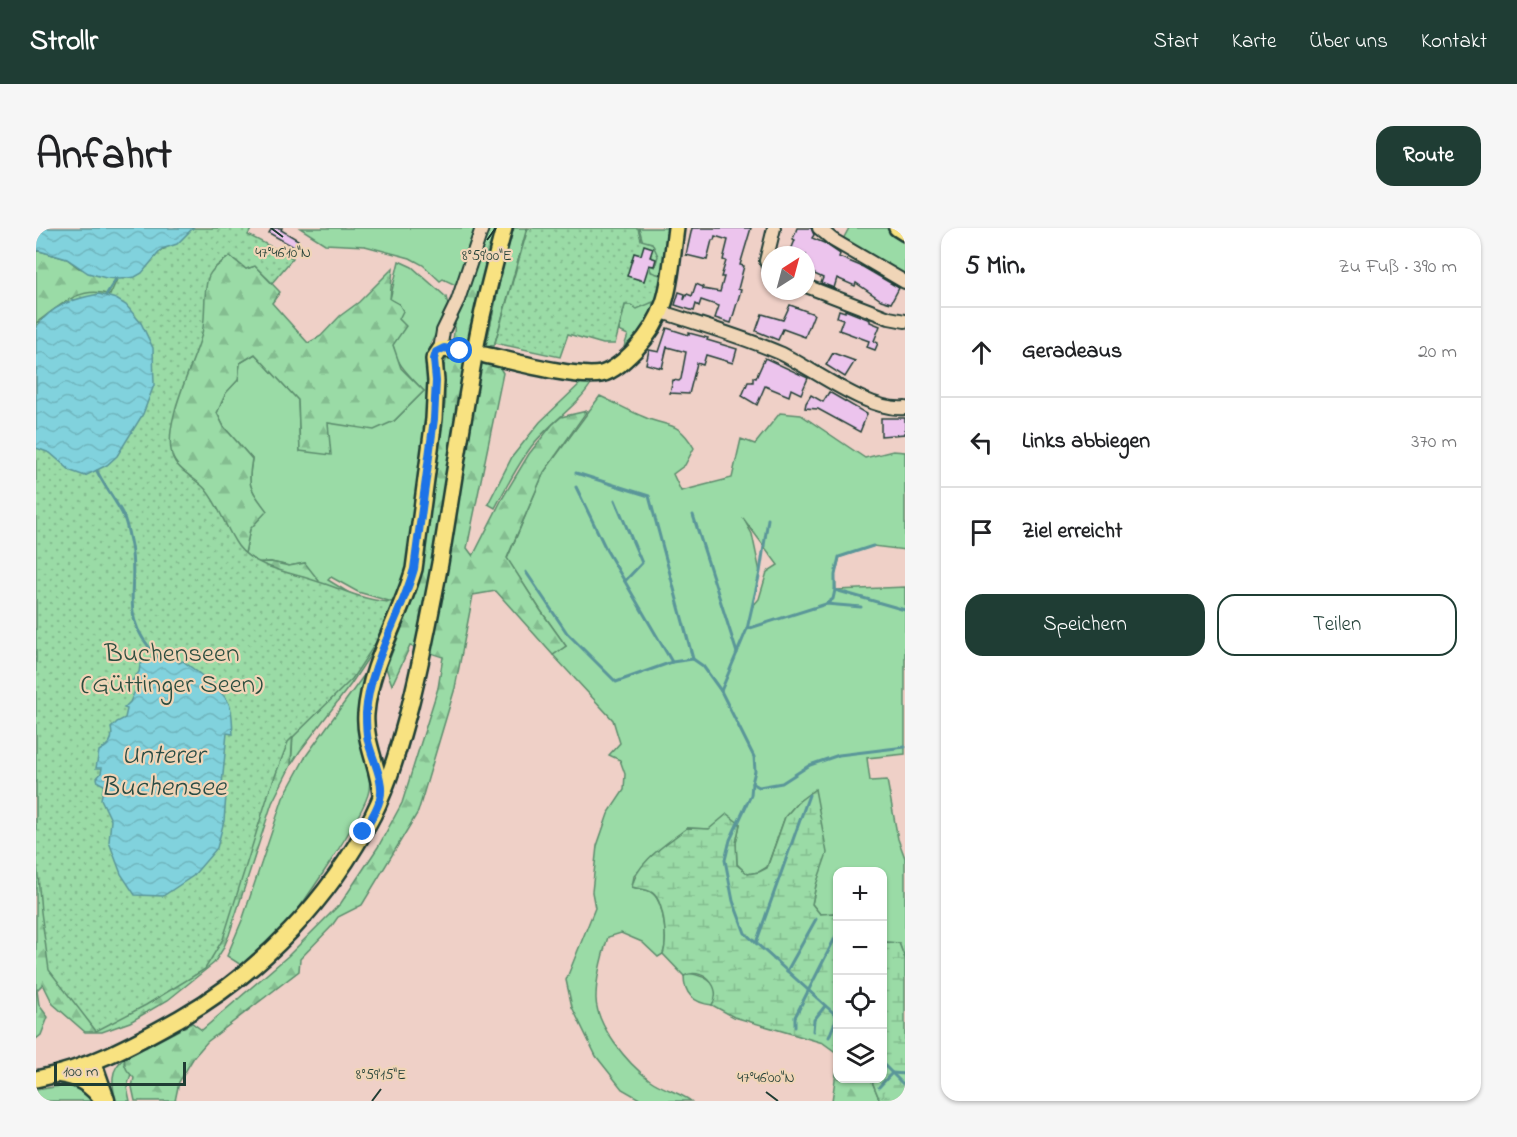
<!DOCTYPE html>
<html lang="de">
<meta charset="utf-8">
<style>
:root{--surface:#fff;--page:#f6f6f6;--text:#202124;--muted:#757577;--line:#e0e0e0;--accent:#1f3d34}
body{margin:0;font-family:"Indie Flower",sans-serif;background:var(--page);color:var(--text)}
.controls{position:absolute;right:18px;bottom:18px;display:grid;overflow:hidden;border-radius:12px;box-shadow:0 2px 4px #0004}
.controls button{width:54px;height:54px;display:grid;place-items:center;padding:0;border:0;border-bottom:2px solid var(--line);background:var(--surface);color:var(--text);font:30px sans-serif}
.compass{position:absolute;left:725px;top:18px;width:54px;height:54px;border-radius:50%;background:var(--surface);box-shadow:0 2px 4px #0004;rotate:36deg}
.scale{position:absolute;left:18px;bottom:15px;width:132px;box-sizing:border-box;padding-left:6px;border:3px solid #1f3d34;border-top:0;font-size:16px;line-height:21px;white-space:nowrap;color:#1f3d34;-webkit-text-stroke:4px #f0d5b7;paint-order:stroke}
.stop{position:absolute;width:18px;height:18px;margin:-14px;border:4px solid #1a73e8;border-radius:50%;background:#fff}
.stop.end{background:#1a73e8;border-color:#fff;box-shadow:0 2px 6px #0008}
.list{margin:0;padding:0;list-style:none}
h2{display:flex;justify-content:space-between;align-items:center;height:78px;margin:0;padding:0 24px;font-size:26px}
h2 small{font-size:20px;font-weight:400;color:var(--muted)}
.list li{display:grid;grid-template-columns:39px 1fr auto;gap:18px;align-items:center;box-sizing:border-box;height:90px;padding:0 24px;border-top:2px solid var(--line)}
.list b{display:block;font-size:22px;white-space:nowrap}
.list em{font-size:20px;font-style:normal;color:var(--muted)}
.actions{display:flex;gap:12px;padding:18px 24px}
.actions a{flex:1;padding:14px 0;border:2px solid var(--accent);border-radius:18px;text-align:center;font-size:21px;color:var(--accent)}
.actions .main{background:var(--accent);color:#fff}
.icon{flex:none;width:33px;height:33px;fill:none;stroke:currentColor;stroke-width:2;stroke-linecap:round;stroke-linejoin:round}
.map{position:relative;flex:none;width:869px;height:873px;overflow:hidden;border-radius:18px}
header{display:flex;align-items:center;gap:36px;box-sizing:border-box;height:84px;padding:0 30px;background:var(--accent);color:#fff}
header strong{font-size:28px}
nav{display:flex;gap:33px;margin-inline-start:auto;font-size:21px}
.intro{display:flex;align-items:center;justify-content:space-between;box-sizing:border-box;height:144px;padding:0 36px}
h1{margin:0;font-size:42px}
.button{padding:15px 27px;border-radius:18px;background:var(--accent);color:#fff;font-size:21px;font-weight:700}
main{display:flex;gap:36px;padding:0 36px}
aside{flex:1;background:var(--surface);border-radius:18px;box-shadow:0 2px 4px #0004}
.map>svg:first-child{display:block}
</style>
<header>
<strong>Strollr</strong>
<nav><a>Start</a><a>Karte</a><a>Über uns</a><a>Kontakt</a></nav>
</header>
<div class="intro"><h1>Anfahrt</h1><a class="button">Route</a></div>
<main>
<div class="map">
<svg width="869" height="873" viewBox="0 0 869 873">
<defs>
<pattern id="forest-firs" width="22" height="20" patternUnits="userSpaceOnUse" patternTransform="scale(1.5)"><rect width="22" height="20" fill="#9adba6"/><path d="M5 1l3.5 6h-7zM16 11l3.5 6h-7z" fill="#84bd90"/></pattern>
<pattern id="wetland-marsh" width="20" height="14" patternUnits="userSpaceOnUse" patternTransform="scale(1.5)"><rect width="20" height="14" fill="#9adba6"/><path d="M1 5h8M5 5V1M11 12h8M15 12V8" fill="none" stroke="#84bd90"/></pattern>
<pattern id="park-dots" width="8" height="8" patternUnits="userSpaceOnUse" patternTransform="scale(1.5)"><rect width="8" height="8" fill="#9adba6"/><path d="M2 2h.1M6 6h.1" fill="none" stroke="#84bd90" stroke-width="1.8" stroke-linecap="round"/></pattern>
<pattern id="water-waves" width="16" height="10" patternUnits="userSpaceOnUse" patternTransform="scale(1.5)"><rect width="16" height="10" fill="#81d2dd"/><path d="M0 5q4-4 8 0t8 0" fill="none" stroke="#6fb5be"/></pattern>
</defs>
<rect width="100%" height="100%" fill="#efd0c7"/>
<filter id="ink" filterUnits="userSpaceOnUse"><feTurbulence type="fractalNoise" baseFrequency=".0167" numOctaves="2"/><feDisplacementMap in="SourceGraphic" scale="12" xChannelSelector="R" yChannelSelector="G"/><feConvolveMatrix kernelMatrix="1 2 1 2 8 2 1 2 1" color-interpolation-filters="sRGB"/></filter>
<g filter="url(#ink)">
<g fill="#9adba6" stroke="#5c8c6d" stroke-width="1.5" fill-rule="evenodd">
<path d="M 264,0 L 446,0 L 426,60 L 407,51 L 404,53 L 387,37 L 374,30 L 329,18 L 289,16 Z"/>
<path d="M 477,0 L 491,0 L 458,118 L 450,117 L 469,29 Z"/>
<path d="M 603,0 L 633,0 L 627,48 L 615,44 Z"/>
<path d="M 813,0 L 850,0 L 869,12 L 869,54 L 805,15 Z"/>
<path d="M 363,33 L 376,39 L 410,69 L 413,81 L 394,117 L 391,142 L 395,182 L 375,332 L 360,375 L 322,364 L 295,349 L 292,352 L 320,369 L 348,406 L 315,456 L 264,523 L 255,537 L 269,335 L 253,338 L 235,334 L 207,335 L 214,301 L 230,283 C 214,260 211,260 216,231 L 188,199 L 181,185 L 190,164 L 202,152 L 204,135 L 219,126 L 262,172 L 264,223 L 291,195 L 358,193 L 388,163 C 376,150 357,134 357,115 C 358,102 363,89 363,76 L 354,71 Z"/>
<path d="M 617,73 C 620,92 600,107 588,119 L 592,107 L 583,103 L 589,77 Z"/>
<path d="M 548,152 L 556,154 C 543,177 512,196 495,219 C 481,238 470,259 459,280 L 452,276 L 476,229 L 504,194 Z"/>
<path d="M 564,168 C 579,175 593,183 608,189 C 633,200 642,192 658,220 L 649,237 L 637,246 L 645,263 L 696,250 L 705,211 L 719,216 L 744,185 L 765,187 L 829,230 L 857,223 L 869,224 L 869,322 L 837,318 L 804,329 L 799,347 L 800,362 L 869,359 L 869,526 L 831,530 L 834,553 L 851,552 L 862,611 L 869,630 L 869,731 L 863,715 L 847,714 L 846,644 L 802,644 L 801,685 L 784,686 L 776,676 L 780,657 L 779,562 L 762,574 L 749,589 L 731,639 L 723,644 L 711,646 L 701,636 L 700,615 L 704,596 L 673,601 L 651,600 L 614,631 L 598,648 L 596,659 C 602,660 610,661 615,664 C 628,672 632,712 627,726 L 622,729 L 606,714 L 585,705 L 572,709 C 566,728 560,749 560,769 C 559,797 592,836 614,852 C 626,861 643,864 655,873 L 607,873 L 586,861 L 560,828 L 536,779 L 530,752 L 559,680 L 556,664 L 561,618 L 572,586 L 588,562 L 589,546 L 584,532 L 573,527 L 584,515 L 577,492 L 517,427 L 530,418 L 505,383 L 471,331 L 508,244 ZM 707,290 L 742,337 L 731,344 L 723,371 L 717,378 L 724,344 L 716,306 Z"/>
<path d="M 336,436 C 330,459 319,485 323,508 C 326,526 336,543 333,562 C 330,585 259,689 241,708 C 230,719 216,728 205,737 L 191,728 L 207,690 L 247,570 L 270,528 Z"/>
<path d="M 653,745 C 669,748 690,757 676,777 C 658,775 648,766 648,748 Z"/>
<path d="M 89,830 L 88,835 L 95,846 L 91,859 L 94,873 L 80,873 C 76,857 73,841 89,830 Z"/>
<path d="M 37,856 L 53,866 L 57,873 L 0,873 L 0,862 Z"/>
</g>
<g fill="url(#forest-firs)" stroke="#5c8c6d" stroke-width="1.5">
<path d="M 446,0 L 478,0 L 469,29 L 450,117 L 467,145 L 431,320 L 437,328 L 466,271 L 493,226 L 516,197 L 525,189 L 551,183 L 508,244 L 471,330 L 505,383 L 530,418 L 517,427 L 460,363 L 437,367 L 419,460 L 382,584 L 326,677 L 302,689 L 295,699 L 264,731 L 263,743 L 171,814 L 158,829 L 143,854 L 139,873 L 99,873 L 96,859 L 98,850 C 92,844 87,839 89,830 L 156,795 L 166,802 L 252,728 L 305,675 L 342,619 L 366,575 L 402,460 L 407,429 L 374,418 L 356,457 L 350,440 L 381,361 L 395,278 L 409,175 L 408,138 L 417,112 L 422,72 Z"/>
<path d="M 0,22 L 31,31 L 43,40 L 84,51 L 153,60 L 194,28 L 210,41 L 219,38 L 244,64 L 236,75 L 272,115 L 285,108 L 304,88 L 323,74 L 357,40 L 354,71 L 363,76 L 367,83 L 363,91 L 370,98 L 357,117 L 365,140 L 388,163 L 358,193 L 338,202 L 292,195 L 295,227 L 264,223 L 262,172 L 219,126 L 204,135 L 202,152 L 190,165 L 181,185 L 188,199 L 216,231 C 211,260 214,260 231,283 L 214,301 L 207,335 L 235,334 L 253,338 L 269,335 L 283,353 L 264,372 L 255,537 L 236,575 L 193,707 L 187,721 L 178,735 L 132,772 L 94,794 L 66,804 L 49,804 L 17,776 L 7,756 L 1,762 L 3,777 L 12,789 L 5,807 L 0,811 L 0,373 L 45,70 C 26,77 13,82 0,99 Z"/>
<path d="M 801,837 L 802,850 L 835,851 L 844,873 L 796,873 Z"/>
</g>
<g fill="url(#wetland-marsh)" stroke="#5c8c6d" stroke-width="1.5">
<path d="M 779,561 L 791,625 L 780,657 L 776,676 L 784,686 L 801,685 L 801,825 L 787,815 L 698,789 L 676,777 C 688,759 665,738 648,748 L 627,726 C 632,712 628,671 615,664 C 610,661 601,661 596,659 C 600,634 632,615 651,600 L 673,601 L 691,586 L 704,596 L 700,615 L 701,637 L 712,646 L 723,644 L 731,640 L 749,589 L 762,574 Z"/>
<path d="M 847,714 L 863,715 L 869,731 L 869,873 L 844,873 L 835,851 L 846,850 Z"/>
</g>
<g fill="url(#park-dots)" stroke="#5c8c6d" stroke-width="1.5">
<path d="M 156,0 L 216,0 L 212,7 L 257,30 L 236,55 L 219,38 L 210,41 L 194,28 C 186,34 175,41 172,50 C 166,69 171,91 165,109 C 156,140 127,194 136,227 C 140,242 161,251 170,262 C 184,279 190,301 202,318 C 217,339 256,345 280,353 C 307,361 329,374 358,374 L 345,407 L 316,451 L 252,514 L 233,564 L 187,711 L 169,741 L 110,777 L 60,803 L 13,742 L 5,684 L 0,623 L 0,95 C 22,79 45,56 74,67 L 83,47 L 121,26 Z"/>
<path d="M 492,0 L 602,0 L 605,12 L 616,15 L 622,28 L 619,39 L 613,37 L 615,44 L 627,48 L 618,82 L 617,74 L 601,81 L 595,77 L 589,77 L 579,116 L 567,116 L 532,106 L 524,129 L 459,115 Z"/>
</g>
<g fill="url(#water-waves)" stroke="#5a9699" stroke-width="1.5">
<path d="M 0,0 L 157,0 L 141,16 L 126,21 L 106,45 L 99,49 L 84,51 L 70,50 L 52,45 L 31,31 L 0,22 Z"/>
<path d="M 63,66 L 80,71 L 90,77 L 105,95 L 117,120 L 118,157 L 107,186 L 81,228 L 71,237 L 49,248 L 35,243 L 14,225 L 0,220 L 0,99 C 16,77 37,71 63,66 Z"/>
<path d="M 129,425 L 136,425 L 143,435 L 147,433 L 169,450 L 175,448 C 179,464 184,461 191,472 C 197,481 196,495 197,506 L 191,505 L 186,557 L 190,567 L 188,593 L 181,620 L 157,648 L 127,668 L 99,667 L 85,646 L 73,614 L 75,592 L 65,571 L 68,557 L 62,554 L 61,550 L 65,545 L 66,540 L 60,540 L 63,523 C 73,517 78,512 75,500 L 81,494 L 89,490 L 91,481 L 88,480 L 94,474 L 103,454 L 96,453 L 103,444 L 104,437 C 112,430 120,430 129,425 Z"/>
</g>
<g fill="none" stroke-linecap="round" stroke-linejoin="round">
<g stroke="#5a9699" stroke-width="3">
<path d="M 70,67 L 80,51"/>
<path d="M 61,243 C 68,258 79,271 87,287 C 91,295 93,308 95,318 C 103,365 81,388 122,429"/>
<path d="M 540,245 L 613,268 L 657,431"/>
<path d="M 540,259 L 571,323 L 636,434"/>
<path d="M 579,272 L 606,335 L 589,353"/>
<path d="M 657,287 L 701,425"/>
<path d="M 490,344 L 531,405 L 580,454 L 636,434 L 657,431 L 667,438 L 685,463 L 718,529 L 719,543 L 716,555 L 715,567 L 694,612 L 689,632 L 697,673 L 709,705 L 802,789"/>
<path d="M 799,362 L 799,347 L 803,329 L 837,318"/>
<path d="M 790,376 L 797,371 L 799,362 L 869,382"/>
<path d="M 711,401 L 790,376 L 825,379"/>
<path d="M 685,463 L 711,401 L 724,344 L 732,291"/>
<path d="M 716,555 L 723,559 L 746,555 L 774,537 L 803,527 L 869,519"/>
<path d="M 720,715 L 773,567"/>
<path d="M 751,743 L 780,691"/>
<path d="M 759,799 L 759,789 L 802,704"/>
<path d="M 777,803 L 778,792 L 789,778"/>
<path d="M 793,809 L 801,789"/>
<path d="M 846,835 L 869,858"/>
<path d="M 843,859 L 856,845 L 869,846"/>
</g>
</g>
<g fill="#ecc4ed" stroke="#1f3d34" stroke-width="1.5">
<path d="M 236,0 L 246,0 L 245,2 L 262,12 L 258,19 L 233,5 Z"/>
<path d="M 656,0 L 715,0 L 704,37 L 708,38 L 702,61 L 705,62 L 695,95 L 679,90 L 683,78 L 665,72 L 663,78 L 660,76 L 658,83 L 639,77 L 643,64 L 649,66 L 648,72 L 651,66 L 656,68 L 660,56 L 667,59 L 667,61 L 684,64 L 688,49 L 685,49 L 690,33 L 687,32 L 692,12 L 679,8 L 678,12 L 676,12 L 671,32 L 650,27 Z"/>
<path d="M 761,0 L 775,0 L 778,7 L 776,10 L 788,15 L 804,26 L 803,29 L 827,39 L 863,60 L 855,75 L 845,72 L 820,55 L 819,58 L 801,50 L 798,60 L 785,55 L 787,50 L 770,42 L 770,27 L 753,27 L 759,12 L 757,11 Z"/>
<path d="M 608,17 L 617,20 L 614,29 L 620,31 L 618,38 L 613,37 L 608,53 L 591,48 L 598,25 L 605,27 Z"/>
<path d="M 754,77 L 778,86 L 769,109 L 747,101 L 742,112 L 720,103 L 726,86 L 747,92 Z"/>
<path d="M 803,82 L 809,84 L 809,82 L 834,92 L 834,94 L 844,98 L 838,113 L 842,115 L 839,122 L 831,119 L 833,113 L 803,102 L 807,91 L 801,89 Z"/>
<path d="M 631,100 L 653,107 L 653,105 L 672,110 L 671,112 L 701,121 L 697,135 L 670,127 L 667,137 L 661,135 L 653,166 L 634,165 L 637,152 L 643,153 L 645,151 L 650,124 L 631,119 L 626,140 L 610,136 L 613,122 L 623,124 Z"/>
<path d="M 797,125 L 819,133 L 809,149 L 790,137 Z"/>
<path d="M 729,130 L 772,150 L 765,166 L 755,161 L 753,168 L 729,158 L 721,177 L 706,168 L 712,154 L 717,154 L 717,149 L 720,150 Z"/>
<path d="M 793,164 L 831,186 L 824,204 L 782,181 L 769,180 L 770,175 L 775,167 L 787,174 Z"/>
<path d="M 845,190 L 869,190 L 869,206 L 845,208 Z"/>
</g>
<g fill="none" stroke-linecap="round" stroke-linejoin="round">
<g stroke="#1f3d34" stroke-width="16">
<g id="minor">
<path d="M 783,0 L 797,12 L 869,54"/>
<path d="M 734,43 L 730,33 L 738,0"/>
<path d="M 770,58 L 853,90 L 869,93"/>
<path d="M 626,84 C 665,97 705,108 744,125 C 778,141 832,184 869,180"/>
<path d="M 404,122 L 407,103 L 422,72 L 446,0"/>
</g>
</g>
<g stroke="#1f3d34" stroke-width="20">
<g id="major">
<path d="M 861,0 L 869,5"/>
<path d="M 449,127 C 476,133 541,151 565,146 C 578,143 590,131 599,122 C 636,82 633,51 640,0"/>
<path d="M 345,567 C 343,539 328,514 330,486 C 334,435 364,390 378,341 L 398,191 L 400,153 L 398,131 L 404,122 L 411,121 L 424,123"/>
<path d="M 0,851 C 52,841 98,816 144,790 C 226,743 293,672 337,587 C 354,553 364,515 374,478 C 386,431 395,383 404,335 C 416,262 427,189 440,117 C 447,78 458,39 468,0"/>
</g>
</g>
<g stroke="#1f3d34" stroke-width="21">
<g id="highway">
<path d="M 57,835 L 70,872"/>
<path d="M 23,846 C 42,848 57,857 67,873"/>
</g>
</g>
<use href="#minor" stroke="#f0d5b7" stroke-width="12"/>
<use href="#major" stroke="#f8e281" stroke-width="15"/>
<use href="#highway" stroke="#f8e281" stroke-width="16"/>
</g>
</g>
<g fill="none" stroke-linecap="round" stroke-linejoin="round" filter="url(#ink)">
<path stroke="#1a73e8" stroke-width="8" d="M 327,604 C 333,594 341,583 344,571 C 349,553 336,531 332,513 C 330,505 330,494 330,485 C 334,434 364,390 378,341 L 398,191 L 400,153 L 398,131 L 400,124 L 408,120 L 424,123"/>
</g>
<path fill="none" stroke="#1f3d34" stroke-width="2" d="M 235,0 L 247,9M 451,12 L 460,0M 730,864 L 742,873M 336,873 L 345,861"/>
<g text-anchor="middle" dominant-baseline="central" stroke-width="4.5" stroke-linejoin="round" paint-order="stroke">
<g font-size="27" fill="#2b4d3f" stroke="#f0d5b7">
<text x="136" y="426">Buchenseen<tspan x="136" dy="31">(Güttinger Seen)</tspan></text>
</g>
<g font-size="28" font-style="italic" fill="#294c45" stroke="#f0d5b7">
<text x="127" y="528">Unterer<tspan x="127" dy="32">Buchensee</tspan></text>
</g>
</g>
<g font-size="15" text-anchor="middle" fill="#1f3d34" stroke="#f0d5b7" stroke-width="4.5" stroke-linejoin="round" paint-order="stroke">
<text x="247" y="29">47°46'10"N</text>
<text x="451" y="32">8°59'00"E</text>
<text x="345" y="851">8°59'15"E</text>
<text x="730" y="854">47°46'00"N</text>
</g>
</svg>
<div class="controls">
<button>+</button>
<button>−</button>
<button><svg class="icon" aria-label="locate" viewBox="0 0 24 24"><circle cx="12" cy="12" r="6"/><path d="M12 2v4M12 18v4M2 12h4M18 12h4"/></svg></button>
<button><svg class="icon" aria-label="layers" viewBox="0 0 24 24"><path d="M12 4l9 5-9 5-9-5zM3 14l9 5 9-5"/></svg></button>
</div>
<svg class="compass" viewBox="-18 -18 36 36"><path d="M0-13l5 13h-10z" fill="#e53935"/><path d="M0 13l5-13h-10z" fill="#757577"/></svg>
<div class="scale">100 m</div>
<div class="stop" style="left:424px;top:123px"></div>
<div class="stop end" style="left:327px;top:604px"></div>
</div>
<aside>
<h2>5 Min.<small>Zu Fuß · 390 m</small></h2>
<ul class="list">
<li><svg class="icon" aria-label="ahead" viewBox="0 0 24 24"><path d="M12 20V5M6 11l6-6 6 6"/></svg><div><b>Geradeaus</b></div><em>20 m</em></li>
<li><svg class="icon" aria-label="left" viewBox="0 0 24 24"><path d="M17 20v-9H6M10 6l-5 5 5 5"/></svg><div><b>Links abbiegen</b></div><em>370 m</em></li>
<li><svg class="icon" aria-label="arrive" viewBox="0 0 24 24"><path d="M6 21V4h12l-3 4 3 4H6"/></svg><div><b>Ziel erreicht</b></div></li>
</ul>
<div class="actions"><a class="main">Speichern</a><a>Teilen</a></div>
</aside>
</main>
